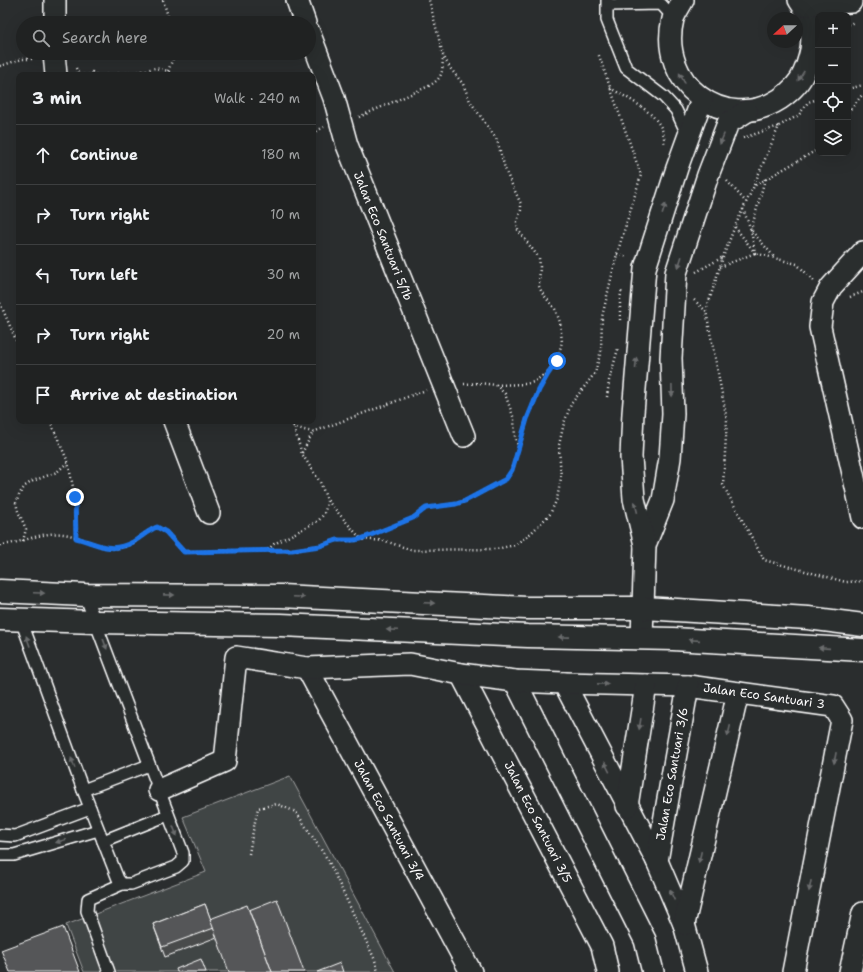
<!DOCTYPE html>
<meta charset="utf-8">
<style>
:root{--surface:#202222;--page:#282a2a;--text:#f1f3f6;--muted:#a2a4a5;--line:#3d3f40}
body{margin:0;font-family:"Shantell Sans",sans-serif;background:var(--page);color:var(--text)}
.controls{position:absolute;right:12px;top:12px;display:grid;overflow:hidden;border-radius:8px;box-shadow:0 4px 16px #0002}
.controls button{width:36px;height:36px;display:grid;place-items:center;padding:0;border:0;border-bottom:1px solid var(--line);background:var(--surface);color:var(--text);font:20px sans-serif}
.compass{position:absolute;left:767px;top:12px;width:36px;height:36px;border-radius:50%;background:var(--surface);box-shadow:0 4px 16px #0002;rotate:249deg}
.stop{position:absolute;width:12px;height:12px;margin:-9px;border:3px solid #1a73e8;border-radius:50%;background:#fff}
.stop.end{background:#1a73e8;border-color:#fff;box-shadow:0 1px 4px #0008}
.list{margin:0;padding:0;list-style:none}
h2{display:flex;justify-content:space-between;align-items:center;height:52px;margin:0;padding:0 16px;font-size:17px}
h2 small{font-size:13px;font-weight:400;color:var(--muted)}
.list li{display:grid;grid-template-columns:26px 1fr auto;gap:12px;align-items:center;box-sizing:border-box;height:60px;padding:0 16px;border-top:1px solid var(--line)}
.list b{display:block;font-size:15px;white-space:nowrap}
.list em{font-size:13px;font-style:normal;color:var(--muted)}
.icon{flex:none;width:22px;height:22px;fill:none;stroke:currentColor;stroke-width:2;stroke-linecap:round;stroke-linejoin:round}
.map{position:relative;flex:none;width:863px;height:972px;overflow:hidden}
.search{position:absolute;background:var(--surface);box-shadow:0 4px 16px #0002;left:16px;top:16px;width:300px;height:44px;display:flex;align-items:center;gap:10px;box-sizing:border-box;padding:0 14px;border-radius:22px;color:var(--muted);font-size:15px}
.panel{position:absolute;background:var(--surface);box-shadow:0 4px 16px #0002;left:16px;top:72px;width:300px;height:352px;border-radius:8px}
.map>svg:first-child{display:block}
</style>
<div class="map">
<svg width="863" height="972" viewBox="0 0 863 972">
<rect width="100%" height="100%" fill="#2a2d2e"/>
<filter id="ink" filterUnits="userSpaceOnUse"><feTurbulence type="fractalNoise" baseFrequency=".025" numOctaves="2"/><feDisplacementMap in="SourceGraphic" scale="8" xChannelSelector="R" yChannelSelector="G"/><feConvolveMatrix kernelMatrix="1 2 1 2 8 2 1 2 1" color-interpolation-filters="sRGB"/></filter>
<g filter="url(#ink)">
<path fill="#414445" stroke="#a0a2a2" d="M 290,776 L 395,972 L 84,972 L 66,925 L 206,872 L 183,817 Z"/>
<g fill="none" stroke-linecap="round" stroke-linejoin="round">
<g stroke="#fff" stroke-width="14">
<g id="lane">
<path d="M 607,0 L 607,20 L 626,68 L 664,97 L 676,110 L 688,136"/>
<path d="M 608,5 L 661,4 L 674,18"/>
<path d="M 21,620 L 83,790 L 118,879 L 122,884 L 131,884 L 176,867 L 183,861 L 183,853 L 85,595"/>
<path d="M 83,790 L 149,765"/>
<path d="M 0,835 L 15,836 L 90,808"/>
<path d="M 103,841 L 168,815"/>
<path d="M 0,855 L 14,855 L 98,830"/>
<path d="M 109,972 L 87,911 L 88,899 L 122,884"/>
</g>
</g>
<g stroke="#fff" stroke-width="24">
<g id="street">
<path d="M 297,0 L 305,23"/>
<path d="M 683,0 C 680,6 675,13 673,19 C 657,83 724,135 780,99 C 790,92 800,83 804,72 C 806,68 808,62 809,58 C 815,40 811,15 799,0"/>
<path d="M 803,5 L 851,2"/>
<path d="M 55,23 L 55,0"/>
<path d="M 309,32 L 334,98 L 347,145 L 464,436"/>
<path d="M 54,53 L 56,75"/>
<path d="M 863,252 L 831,287 L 823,302 L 820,327 L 863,518"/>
<path d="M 174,421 L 209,513"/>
<path d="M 645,545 L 663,500 L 670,458 L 673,414 L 671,358 L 676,273 L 708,175 L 728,123 L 747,111"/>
<path d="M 642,638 L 645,545 L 634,499 L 631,457 L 633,413 L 645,268 L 677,168 L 702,99"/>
<path d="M 307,668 L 471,972"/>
<path d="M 461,674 L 602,946 L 608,972"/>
<path d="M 515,681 L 645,940 L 653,972"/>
<path d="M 564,683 L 657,861 L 684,924 L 697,972"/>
<path d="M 159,790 L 225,761 L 236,657 L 307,668 L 410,664 L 461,674 L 515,681 L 564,683 L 688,686 L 833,706 L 842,720 L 793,972"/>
<path d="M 627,806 L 646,685"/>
<path d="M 657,861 L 688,686"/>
<path d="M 684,924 L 738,693"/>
<path d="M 850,972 L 863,913"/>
</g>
</g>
<g stroke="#fff" stroke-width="25">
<g id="secondary">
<path d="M 0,591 L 85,595 L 281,596 L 526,608 L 644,608 L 808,618 L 863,625"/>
<path d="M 0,619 L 97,622 L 281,625 L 528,636 L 673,639 L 863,650"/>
</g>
</g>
<g stroke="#fff" stroke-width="2.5" stroke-dasharray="1 3" stroke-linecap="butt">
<path d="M 163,0 L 170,23"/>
<path d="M 848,25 L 854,22"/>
<path d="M 0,66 L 22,59 L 34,59"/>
<path d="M 76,68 L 79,75"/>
<path d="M 168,71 L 175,53"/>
<path d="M 79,75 L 84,75"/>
<path d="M 89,75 L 92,72 L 96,75"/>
<path d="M 106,75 L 138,72 L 155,68 L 168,71 L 172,75"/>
<path d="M 610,88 C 630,100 667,116 664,144"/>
<path d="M 848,89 L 863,85"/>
<path d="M 848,112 L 863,94"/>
<path d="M 359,117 L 429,86 C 444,77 442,72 443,56"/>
<path d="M 313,133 L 324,127"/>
<path d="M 743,138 L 779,126"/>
<path d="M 818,148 L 815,151 L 754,186 L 735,226 L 723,257 L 706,311 L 727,420 L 723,485 L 764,560 L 846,582 L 863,581"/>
<path d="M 727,181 L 746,202"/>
<path d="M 754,185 L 779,126 L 799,115 L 808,102 L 818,99"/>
<path d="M 743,209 L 751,230 L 775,258"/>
<path d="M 735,227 L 755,253 L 751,230 L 765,179"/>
<path d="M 617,254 L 628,257"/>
<path d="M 720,267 L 755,253 L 797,264 L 814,281"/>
<path d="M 696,272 L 723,257"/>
<path d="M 850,297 L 863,292"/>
<path d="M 694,300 L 706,311"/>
<path d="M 0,303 L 19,347"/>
<path d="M 620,320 L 620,299 L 622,289"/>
<path d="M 464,384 L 479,383 L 496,385 L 505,394 L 514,419 L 515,437 L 518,446"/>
<path d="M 496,385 L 525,384 L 534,382 L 542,376 L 546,377"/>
<path d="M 607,397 L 609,381 L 618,349"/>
<path d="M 50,421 L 68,462 L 75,497 L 76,538"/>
<path d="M 292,421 L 302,454 L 320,482 L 327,500 L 361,539 L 413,518 L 426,508 L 456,504 L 465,501 L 506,479 L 512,470 L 527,419 L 539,390 L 547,374 L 557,361 L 562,342 L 560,322 L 555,309 L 542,293 L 539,286 L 540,267 L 539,258 L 518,230 L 517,222 L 521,210 L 521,204 L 506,172 L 497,140 L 470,101 L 463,84 L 450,68 L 443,55 L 429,0"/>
<path d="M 293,426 L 304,430 L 313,432"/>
<path d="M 302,453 L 313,432 L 426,390"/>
<path d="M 23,541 L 26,529 L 18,511 L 16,503 L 20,493 L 25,486 L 33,481 L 57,472 L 68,462"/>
<path d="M 0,545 C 21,544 41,531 63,534 C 82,536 99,550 119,548 C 134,546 143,532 157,527 L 166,532 L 184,552 L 292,550 L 319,546 L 337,540 L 354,541 L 361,539 L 385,541 L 412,550 L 496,549 L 515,545 L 531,533 L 550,514 L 557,499 L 561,478 L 559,445 L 564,423 L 571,404 L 595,373 L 601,351 L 602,317 L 617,254 L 641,175 L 598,53"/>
<path d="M 268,550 L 274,544 L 318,521 C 324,515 326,510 327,501"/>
<path d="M 249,854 L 253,831 L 258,808 L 277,804 L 296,812 L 328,860 L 375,960 L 378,972"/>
</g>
<use href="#lane" stroke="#2a2d2e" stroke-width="11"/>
<use href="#street" stroke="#2a2d2e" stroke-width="21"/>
<use href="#secondary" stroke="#2a2d2e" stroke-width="22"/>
</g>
<path fill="#494b4c" stroke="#fff" d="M 205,904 L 217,937 L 165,957 L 153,924 Z"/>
<g fill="#555758" stroke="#fff">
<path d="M 277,899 L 304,972 L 272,972 L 249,910 Z"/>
<path d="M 205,904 L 214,928 L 162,947 L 153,924 Z"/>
<path d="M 247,905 L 272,972 L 229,972 L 210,919 Z"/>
<path d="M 63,927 L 80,972 L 10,972 L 1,950 Z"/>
<path d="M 201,959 L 206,972 L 177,972 L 176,969 Z"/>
<path d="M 340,963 L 343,972 L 317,972 Z"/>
</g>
<defs><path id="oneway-solid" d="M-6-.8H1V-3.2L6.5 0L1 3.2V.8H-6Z"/></defs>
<g fill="#6a6c6d">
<use href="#oneway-solid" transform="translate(801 76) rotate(123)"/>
<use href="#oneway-solid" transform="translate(682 78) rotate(-119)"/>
<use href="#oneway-solid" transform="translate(722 139) rotate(112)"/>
<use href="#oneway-solid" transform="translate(664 209) rotate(-72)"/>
<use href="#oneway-solid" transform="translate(680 262) rotate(108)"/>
<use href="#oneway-solid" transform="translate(636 363) rotate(-85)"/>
<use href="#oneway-solid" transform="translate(672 391) rotate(89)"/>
<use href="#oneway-solid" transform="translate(636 507) rotate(-104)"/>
<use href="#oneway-solid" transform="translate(39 593) rotate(2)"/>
<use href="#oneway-solid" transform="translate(169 595) rotate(1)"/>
<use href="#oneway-solid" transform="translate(299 597) rotate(3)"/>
<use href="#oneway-solid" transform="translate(429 603) rotate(3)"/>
<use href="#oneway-solid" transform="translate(392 630) rotate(-178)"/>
<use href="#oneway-solid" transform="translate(564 637) rotate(-179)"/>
<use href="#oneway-solid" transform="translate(694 640) rotate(-176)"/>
<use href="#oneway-solid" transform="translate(28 641) rotate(-110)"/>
<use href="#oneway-solid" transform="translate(105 644) rotate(70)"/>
<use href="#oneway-solid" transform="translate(824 648) rotate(-176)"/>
<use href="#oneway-solid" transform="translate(603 684) rotate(1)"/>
<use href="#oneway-solid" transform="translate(640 724) rotate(99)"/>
<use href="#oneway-solid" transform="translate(729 731) rotate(103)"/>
<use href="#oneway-solid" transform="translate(835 758) rotate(101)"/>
<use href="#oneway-solid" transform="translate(73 763) rotate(-110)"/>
<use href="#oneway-solid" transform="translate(607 767) rotate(-117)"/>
<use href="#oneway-solid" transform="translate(175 831) rotate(69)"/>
<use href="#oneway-solid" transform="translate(61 841) rotate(163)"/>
<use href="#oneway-solid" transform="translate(700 857) rotate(103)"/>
<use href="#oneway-solid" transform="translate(810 886) rotate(101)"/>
<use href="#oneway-solid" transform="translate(672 895) rotate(-114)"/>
</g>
</g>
<g fill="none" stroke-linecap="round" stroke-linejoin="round" filter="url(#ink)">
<path stroke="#1a73e8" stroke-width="5" d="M 75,497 L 76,538 C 99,544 110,554 133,542 C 142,537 147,531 157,527 L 166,532 L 184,552 L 292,550 L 320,546 L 337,540 L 354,540 L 361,539 L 413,518 L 426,508 L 456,504 L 465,501 L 506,479 L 512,470 L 527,419 L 539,390 L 548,374 L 557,361"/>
</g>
<g text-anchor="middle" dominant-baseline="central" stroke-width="3.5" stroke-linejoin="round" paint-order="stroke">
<g font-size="12" fill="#fff" stroke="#2a2d2e">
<text transform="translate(383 236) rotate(68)">Jalan Eco Santuari 5/1b</text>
<text transform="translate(764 696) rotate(8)">Jalan Eco Santuari 3</text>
<text transform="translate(672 774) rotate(-80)">Jalan Eco Santuari 3/6</text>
<text transform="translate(389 820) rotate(62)">Jalan Eco Santuari 3/4</text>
<text transform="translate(538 822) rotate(63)">Jalan Eco Santuari 3/5</text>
</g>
</g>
</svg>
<div class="controls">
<button>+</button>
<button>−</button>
<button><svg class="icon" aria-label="locate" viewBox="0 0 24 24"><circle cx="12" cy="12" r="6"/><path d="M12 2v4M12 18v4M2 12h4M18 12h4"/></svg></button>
<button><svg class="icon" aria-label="layers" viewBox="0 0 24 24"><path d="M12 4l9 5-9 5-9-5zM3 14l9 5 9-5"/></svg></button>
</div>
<svg class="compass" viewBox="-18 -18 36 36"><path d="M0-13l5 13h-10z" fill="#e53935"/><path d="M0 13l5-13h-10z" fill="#a2a4a5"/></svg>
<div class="stop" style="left:557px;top:361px"></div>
<div class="stop end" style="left:75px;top:497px"></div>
<div class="search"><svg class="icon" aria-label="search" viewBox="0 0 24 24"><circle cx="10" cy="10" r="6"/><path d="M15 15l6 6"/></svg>Search here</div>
<section class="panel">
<h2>3 min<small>Walk · 240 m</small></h2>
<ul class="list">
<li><svg class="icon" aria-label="ahead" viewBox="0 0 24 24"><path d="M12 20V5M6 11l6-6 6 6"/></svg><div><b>Continue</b></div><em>180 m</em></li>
<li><svg class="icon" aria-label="right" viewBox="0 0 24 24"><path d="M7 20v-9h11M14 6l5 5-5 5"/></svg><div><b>Turn right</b></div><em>10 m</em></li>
<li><svg class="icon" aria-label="left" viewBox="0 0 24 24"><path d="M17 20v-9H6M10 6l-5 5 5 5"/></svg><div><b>Turn left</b></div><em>30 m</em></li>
<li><svg class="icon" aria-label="right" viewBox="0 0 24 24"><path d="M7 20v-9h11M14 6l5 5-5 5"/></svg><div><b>Turn right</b></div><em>20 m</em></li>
<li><svg class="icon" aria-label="arrive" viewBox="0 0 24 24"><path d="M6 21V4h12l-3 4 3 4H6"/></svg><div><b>Arrive at destination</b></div></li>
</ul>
</section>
</div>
